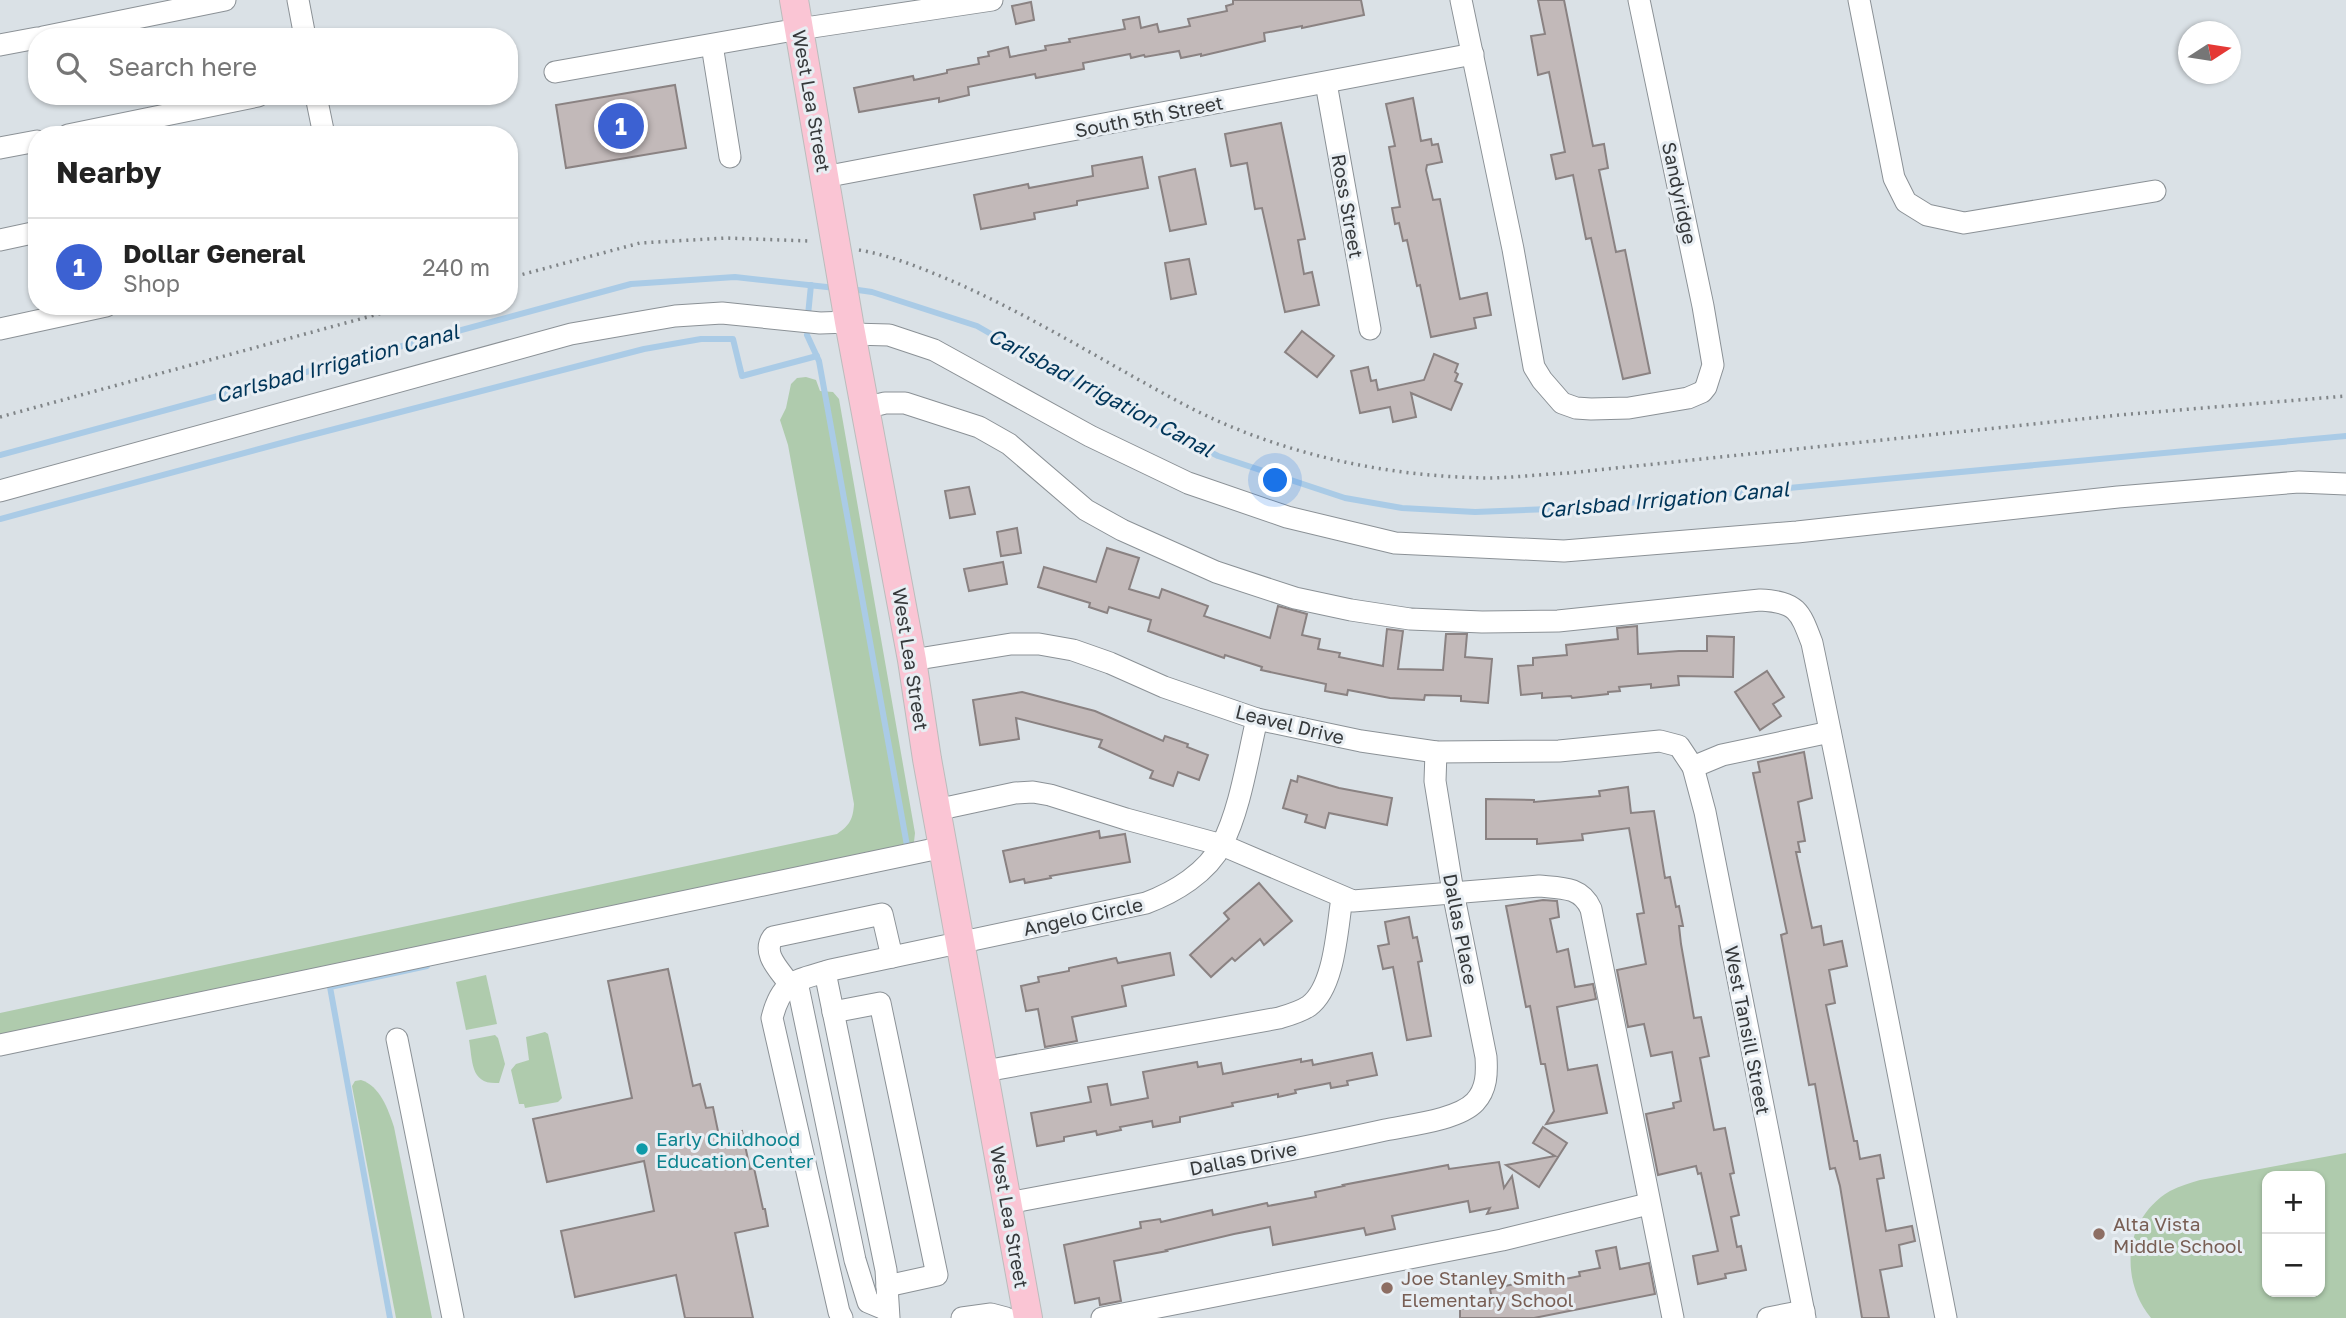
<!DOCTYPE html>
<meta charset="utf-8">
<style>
:root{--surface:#fff;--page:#f6f6f6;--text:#222;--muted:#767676;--line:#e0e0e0;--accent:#3c61d2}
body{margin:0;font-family:"Golos Text",sans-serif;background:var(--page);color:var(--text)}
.controls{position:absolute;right:21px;bottom:21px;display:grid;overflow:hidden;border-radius:14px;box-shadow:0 2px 5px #0004}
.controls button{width:63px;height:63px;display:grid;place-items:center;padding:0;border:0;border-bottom:2px solid var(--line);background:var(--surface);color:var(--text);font:35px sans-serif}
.compass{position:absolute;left:2178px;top:21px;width:63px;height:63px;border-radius:50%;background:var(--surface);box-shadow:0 2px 5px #0004;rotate:78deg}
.you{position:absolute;left:1276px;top:481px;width:24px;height:24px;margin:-18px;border:5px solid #fff;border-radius:50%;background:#1a73e8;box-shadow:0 0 0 10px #1a73e833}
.badge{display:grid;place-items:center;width:46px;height:46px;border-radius:50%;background:var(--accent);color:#fff;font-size:23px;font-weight:700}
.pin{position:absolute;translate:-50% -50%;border:4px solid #fff;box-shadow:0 2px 7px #0006}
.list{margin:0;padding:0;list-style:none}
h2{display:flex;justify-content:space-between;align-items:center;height:91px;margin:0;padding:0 28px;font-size:30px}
h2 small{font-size:23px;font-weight:400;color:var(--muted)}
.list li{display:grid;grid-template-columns:46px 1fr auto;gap:21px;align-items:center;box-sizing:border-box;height:98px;padding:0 28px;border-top:2px solid var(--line)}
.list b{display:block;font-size:26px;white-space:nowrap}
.list p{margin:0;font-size:23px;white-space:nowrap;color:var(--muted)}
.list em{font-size:23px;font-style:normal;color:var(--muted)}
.icon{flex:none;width:38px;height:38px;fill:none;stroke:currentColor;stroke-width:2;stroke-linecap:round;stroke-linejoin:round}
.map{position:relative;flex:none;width:2346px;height:1318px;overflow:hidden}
.search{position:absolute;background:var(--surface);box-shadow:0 2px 5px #0004;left:28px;top:28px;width:490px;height:77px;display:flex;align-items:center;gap:18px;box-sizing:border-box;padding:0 24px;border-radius:28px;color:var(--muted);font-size:26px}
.panel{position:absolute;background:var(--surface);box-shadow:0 2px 5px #0004;left:28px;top:126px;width:490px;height:189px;border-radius:28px}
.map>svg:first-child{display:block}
</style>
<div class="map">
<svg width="2346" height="1318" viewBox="0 0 2346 1318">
<rect width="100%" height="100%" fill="#dae1e6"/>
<g fill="#afcbad" fill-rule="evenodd">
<path d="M 806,377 L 816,380 L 820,391 L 833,392 L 839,399 L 915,833 L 914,842 L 897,848 L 0,1037 L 0,1013 L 837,834 C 850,825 853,819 854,804 L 788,445 L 780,420 L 786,408 L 791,384 L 797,378 Z"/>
<path d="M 486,975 L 497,1024 L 466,1030 L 456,982 Z"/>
<path d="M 545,1032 L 548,1034 L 562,1098 L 558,1102 L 525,1108 L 524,1104 L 519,1104 L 511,1070 L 516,1064 L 529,1060 L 526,1037 Z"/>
<path d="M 495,1035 L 498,1038 L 505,1064 L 499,1083 C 470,1085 473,1062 469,1040 Z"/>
<path d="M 361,1080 C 380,1086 388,1109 394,1127 L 432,1318 L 396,1318 L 352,1086 L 355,1081 Z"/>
<path d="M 2346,1153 L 2346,1318 L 2151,1318 C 2119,1279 2124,1218 2170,1191 C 2180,1186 2190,1183 2200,1180 ZM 2320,1176 L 2320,1292 L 2267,1292 L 2267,1176 Z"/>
</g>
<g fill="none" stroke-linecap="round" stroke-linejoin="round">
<g stroke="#aacbe6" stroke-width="6">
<path d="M 851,289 L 872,292 L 977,326 L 1100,396 L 1218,456 L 1345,498 L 1402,508 L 1475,512 L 1575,508 L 2346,436"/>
<path d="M 808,315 L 811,285"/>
<path d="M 807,335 L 819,361 L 908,851"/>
<path d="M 0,455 L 631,284 L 735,277 L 836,288"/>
<path d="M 0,519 L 300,438 L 644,349 L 701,339 L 733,339 L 742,376 L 817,356"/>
<path d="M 390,1318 L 330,987 L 427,966"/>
</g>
</g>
<g fill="#c2b9b9" stroke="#8a8282" stroke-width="2">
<path d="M 1233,0 L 1361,0 L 1364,15 L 1302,28 L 1302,26 L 1264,33 L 1265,41 L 1201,56 L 1201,54 L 1181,58 L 1179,51 L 1145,57 L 1144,55 L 1131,58 L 1130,54 L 1083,63 L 1084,69 L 1036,78 L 1035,74 L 968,87 L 969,95 L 939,102 L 939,98 L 859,112 L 854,88 L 913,76 L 914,80 L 947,73 L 947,70 L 979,64 L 978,58 L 989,56 L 988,52 L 1008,47 L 1010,57 L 1046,50 L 1045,46 L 1070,42 L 1069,39 L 1125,29 L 1123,20 L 1139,17 L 1141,28 L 1157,24 L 1159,32 L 1190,26 L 1188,19 L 1227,11 L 1226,6 L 1233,4 Z"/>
<path d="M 1538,0 L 1564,0 L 1593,146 L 1604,144 L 1608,168 L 1599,170 L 1616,252 L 1625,250 L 1650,373 L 1623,379 L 1591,238 L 1586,239 L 1573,175 L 1556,179 L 1551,155 L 1565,152 L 1549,72 L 1538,75 L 1531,36 L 1545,34 Z"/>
<path d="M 1031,2 L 1034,20 L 1016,24 L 1012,6 Z"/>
<path d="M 675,85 L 686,148 L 566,168 L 556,105 Z"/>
<path d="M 1413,98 L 1421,141 L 1431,139 L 1432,145 L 1438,144 L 1442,162 L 1427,165 L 1426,170 L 1433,200 L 1440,199 L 1460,299 L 1487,293 L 1491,315 L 1474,318 L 1476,328 L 1431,337 L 1420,285 L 1417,286 L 1407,240 L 1403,241 L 1399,223 L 1395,224 L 1392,208 L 1400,207 L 1389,147 L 1395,146 L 1386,104 Z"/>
<path d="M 1281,123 L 1305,239 L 1298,240 L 1304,274 L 1312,272 L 1319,305 L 1285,312 L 1262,208 L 1255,209 L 1247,163 L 1231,166 L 1225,134 Z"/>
<path d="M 1142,157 L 1148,188 L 1077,201 L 1077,205 L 1034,213 L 1035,219 L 981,229 L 974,195 L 1028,184 L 1029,188 L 1093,176 L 1092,166 Z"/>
<path d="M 1195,169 L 1206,224 L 1170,231 L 1159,177 Z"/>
<path d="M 1189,259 L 1196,294 L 1171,299 L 1165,263 Z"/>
<path d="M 1302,331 L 1334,356 L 1317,377 L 1285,352 Z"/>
<path d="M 1434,354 L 1458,364 L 1455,372 L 1458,374 L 1455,381 L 1462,384 L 1451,410 L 1411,393 L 1416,417 L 1393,422 L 1390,407 L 1360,413 L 1351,371 L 1368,367 L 1371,381 L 1376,380 L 1378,390 L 1424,380 Z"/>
<path d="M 969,487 L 975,514 L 950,518 L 945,491 Z"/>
<path d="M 1017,528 L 1021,553 L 1001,556 L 997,532 Z"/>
<path d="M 1107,548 L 1139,558 L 1129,589 L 1159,598 L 1162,589 L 1208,606 L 1204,616 L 1270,638 L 1278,606 L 1307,614 L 1302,635 L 1320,639 L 1318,649 L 1340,653 L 1339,657 L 1383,666 L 1387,629 L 1403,631 L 1398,669 L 1443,670 L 1446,634 L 1467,634 L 1465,657 L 1492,659 L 1488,703 L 1461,701 L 1461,696 L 1425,695 L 1424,700 L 1390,698 L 1348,690 L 1347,695 L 1325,691 L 1326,684 L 1261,670 L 1262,667 L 1225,655 L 1224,658 L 1148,631 L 1151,620 L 1109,607 L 1107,613 L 1089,607 L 1090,603 L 1038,587 L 1044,567 L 1096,582 Z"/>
<path d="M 1003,562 L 1007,584 L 969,591 L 964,569 Z"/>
<path d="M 1637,626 L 1638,654 L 1679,651 L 1707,651 L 1707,636 L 1734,637 L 1733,677 L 1678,676 L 1679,685 L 1651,688 L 1651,684 L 1619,687 L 1620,691 L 1608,692 L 1608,694 L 1572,698 L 1571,696 L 1542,698 L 1542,693 L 1521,695 L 1518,666 L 1533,665 L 1533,658 L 1567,655 L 1566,645 L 1618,639 L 1617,628 Z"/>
<path d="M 1767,671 L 1784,697 L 1773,704 L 1781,716 L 1760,730 L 1735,692 Z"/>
<path d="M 1022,692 L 1095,711 L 1163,741 L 1165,736 L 1188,744 L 1187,747 L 1208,755 L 1199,780 L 1178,772 L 1173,786 L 1150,778 L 1153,771 L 1099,747 L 1102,740 L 1016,718 L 1019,739 L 980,745 L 973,700 Z"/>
<path d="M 1804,752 L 1812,798 L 1798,802 L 1805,841 L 1798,842 L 1800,852 L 1796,852 L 1812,928 L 1821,926 L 1824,945 L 1842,941 L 1847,966 L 1829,970 L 1835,1003 L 1826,1005 L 1854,1141 L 1857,1141 L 1860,1159 L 1880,1155 L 1884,1178 L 1877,1179 L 1886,1231 L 1912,1226 L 1915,1241 L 1899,1245 L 1902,1266 L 1880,1270 L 1889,1318 L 1862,1318 L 1840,1186 L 1835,1168 L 1830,1169 L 1815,1084 L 1809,1085 L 1781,935 L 1787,933 L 1753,773 L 1760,772 L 1758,762 Z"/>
<path d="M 1298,776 L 1339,788 L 1392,798 L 1387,825 L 1329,813 L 1325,828 L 1305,822 L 1307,815 L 1283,808 L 1291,780 L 1297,782 Z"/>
<path d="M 1628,787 L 1631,813 L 1654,811 L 1665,878 L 1670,877 L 1676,907 L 1679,906 L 1683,926 L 1679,926 L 1681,944 L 1694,1018 L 1701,1017 L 1709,1056 L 1700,1058 L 1714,1130 L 1725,1128 L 1734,1173 L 1730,1174 L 1739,1215 L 1731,1217 L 1737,1247 L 1741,1246 L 1746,1270 L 1725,1274 L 1726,1278 L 1698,1284 L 1693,1256 L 1718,1251 L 1701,1173 L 1698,1174 L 1696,1166 L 1658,1175 L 1646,1114 L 1674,1108 L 1673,1103 L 1681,1101 L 1672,1052 L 1651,1056 L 1644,1024 L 1628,1027 L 1617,970 L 1646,964 L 1637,914 L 1644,913 L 1629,828 L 1582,834 L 1583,840 L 1537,844 L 1537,839 L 1486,839 L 1486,799 L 1534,800 L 1534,802 L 1600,796 L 1599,791 Z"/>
<path d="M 1099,831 L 1100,838 L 1125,834 L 1130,862 L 1050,876 L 1051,878 L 1025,883 L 1024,879 L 1010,882 L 1003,851 Z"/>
<path d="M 1259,883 L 1292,921 L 1264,945 L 1260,939 L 1235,961 L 1232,958 L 1211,977 L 1190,955 L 1229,919 L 1224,913 Z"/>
<path d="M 1543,900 L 1557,901 L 1559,917 L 1550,919 L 1557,952 L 1568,949 L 1575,987 L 1593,984 L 1596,999 L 1557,1007 L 1568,1070 L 1597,1065 L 1607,1113 L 1546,1124 L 1554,1111 L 1545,1064 L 1541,1064 L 1530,1006 L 1526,1007 L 1506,906 Z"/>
<path d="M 1409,917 L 1413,938 L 1417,937 L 1422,961 L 1418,962 L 1431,1036 L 1407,1040 L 1393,967 L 1383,969 L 1378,946 L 1389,944 L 1385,922 Z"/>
<path d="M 1170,953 L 1174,975 L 1122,986 L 1126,1006 L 1072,1017 L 1077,1041 L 1045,1047 L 1038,1009 L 1026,1011 L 1021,986 L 1039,982 L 1038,977 L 1069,971 L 1069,968 L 1116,958 L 1118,963 Z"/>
<path d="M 668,969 L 693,1086 L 700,1084 L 706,1108 L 713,1107 L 719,1136 L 742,1131 L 750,1169 L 754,1168 L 763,1209 L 765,1209 L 768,1226 L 735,1233 L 753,1318 L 685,1318 L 676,1275 L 575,1297 L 561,1231 L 654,1211 L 644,1161 L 547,1182 L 533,1119 L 632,1098 L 608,981 Z"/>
<path d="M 1372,1053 L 1377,1075 L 1347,1081 L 1348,1085 L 1331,1088 L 1330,1083 L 1295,1090 L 1296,1093 L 1278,1097 L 1278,1094 L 1232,1103 L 1233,1106 L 1180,1117 L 1180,1122 L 1153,1127 L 1152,1121 L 1120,1127 L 1121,1130 L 1097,1135 L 1096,1131 L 1064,1137 L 1064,1141 L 1037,1146 L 1031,1113 L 1091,1102 L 1088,1087 L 1107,1084 L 1111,1105 L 1148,1098 L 1143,1072 L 1197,1062 L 1198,1067 L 1221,1063 L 1223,1074 L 1301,1059 L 1301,1062 L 1312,1060 L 1313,1065 Z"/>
<path d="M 1543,1127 L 1567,1143 L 1539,1187 L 1506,1165 L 1555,1156 L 1533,1143 Z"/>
<path d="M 1499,1162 L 1504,1188 L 1512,1176 L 1518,1208 L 1487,1214 L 1490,1208 L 1470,1212 L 1468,1201 L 1392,1216 L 1395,1229 L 1366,1235 L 1364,1228 L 1273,1245 L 1270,1227 L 1234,1234 L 1166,1250 L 1167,1251 L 1114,1261 L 1121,1301 L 1100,1305 L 1099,1298 L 1075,1303 L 1064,1245 L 1141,1228 L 1140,1222 L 1160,1219 L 1161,1222 L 1212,1210 L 1213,1215 L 1267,1203 L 1268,1206 L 1316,1197 L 1315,1192 L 1344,1186 L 1343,1185 L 1448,1165 L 1449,1169 Z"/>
<path d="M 1616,1247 L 1620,1269 L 1649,1263 L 1655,1294 L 1534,1318 L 1460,1318 L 1460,1309 L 1493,1304 L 1490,1289 L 1525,1282 L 1526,1287 L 1580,1276 L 1579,1272 L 1600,1268 L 1596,1251 Z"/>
</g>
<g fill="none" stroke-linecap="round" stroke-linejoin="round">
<g stroke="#8b9196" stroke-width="23">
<g id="minor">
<path d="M 298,0 L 305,37"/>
<path d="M 1461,0 L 1513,249 L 1534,367 L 1542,380 L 1562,403 L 1576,408 L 1591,409 L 1629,408 L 1688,398 L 1702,392 L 1706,387 L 1713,365 L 1703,306 L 1639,0"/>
<path d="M 1859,0 L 1894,178 L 1906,202 L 1927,215 L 1964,223 L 2155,191"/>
<path d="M 43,37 L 225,0"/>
<path d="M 0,45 L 37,38"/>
<path d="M 712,45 L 730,157"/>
<path d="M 555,72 L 799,29 L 992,0"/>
<path d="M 1326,83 L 1370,329"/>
<path d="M 316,96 L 324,135"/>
<path d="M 68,135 L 258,96"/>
<path d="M 0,148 L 37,141"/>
<path d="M 824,177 L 1473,54"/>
<path d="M 0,240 L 37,232"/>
<path d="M 0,329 L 106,306"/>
<path d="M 852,334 L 889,335 L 934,350 L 1090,436 L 1188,483 L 1287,517 L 1395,543 L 1564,551 L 1797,532 L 2118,497 L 2299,482 L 2346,484"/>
<path d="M 865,408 L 885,403 L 905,403 L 979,427 L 1009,444 L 1086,510 L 1122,530 L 1216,572 L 1295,598 L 1351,610 L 1410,619 L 1482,622 L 1558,621 L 1760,600 C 1797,602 1800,611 1812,643 C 1859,868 1902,1093 1946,1318"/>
<path d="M 0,491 L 571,334 L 675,316 L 722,313 L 820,323 L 849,322"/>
<path d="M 912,660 L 1011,644 L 1039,644 L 1073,650 L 1110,663 L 1164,687 L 1257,719 L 1361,741 L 1436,752 L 1559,751 L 1660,741 L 1679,746 L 1693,767 L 1705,812 L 1805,1318"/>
<path d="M 1693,767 L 1722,755 L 1830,732"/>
<path d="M 936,810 L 1015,793 L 1033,792 L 1050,795 L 1126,819 L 1222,845 L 1353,901 L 1539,886 C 1560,888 1581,886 1591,909 L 1673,1318"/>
<path d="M 825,972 L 886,1270 L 889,1318"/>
<path d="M 797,982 L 855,1260 L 868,1302 L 887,1310"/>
<path d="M 790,985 C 780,970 761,954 773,937 L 882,914 L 892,957"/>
<path d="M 833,1012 L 880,1003 L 937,1275 L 887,1286"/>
<path d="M 397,1039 L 453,1318"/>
<path d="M 0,1045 L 944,847"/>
<path d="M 985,1071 L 1279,1018 C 1289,1015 1300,1012 1309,1006 C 1335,987 1337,928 1342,898"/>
<path d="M 1008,1203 C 1133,1179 1260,1158 1385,1130 C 1409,1125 1458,1120 1475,1102 C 1487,1089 1487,1073 1486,1057 L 1453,892 L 1435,781 L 1436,752"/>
<path d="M 842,1318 L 839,1312 L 772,1018 C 782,979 796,981 831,970 L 1146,903 C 1175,892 1207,873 1222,844 C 1240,811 1248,756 1257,719"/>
<path d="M 962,1318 L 991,1314 L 1006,1318"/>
<path d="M 1102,1318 L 1502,1240 L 1648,1204"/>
<path d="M 1768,1318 L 1804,1311"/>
</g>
</g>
<g stroke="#bbbcbc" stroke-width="30">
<path id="major" d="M 794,0 L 849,322 L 912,660 L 927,759 L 1028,1318"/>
</g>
<g stroke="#808588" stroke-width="3.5" stroke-dasharray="2 5" stroke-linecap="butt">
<path d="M 859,250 C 894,256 926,270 959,284 C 1037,319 1108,364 1183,404 C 1276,453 1381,476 1485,478 C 1513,478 1541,474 1569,473 L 2119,415 L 2346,396"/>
<path d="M 509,278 L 640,243 L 726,238 L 810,241"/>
<path d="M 0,417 L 408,306"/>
</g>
<use href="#minor" stroke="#fff" stroke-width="21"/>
<use href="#major" stroke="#fac5d4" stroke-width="28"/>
</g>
<circle fill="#0f9aa8" stroke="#e8eef3" stroke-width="2.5" cx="642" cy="1149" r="7"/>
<g fill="#8d6e63" stroke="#e8eef3" stroke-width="2.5">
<circle cx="2099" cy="1234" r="7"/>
<circle cx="1387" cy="1288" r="7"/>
</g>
<g text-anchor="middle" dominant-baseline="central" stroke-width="6" stroke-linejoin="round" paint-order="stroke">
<g font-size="19" fill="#36393b" stroke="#e8eef3">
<text transform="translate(812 101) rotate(80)">West Lea Street</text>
<text transform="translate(1149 116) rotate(-11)">South 5th Street</text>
<text transform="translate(1680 193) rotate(78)">Sandyridge</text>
<text transform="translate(1348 206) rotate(80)">Ross Street</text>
<text transform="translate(911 659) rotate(81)">West Lea Street</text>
<text transform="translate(1290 724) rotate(14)">Leavel Drive</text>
<text transform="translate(1083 916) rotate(-12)">Angelo Circle</text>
<text transform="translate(1461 929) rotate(79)">Dallas Place</text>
<text transform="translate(1748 1030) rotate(79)">West Tansill Street</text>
<text transform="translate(1243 1158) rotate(-11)">Dallas Drive</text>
<text transform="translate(1010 1217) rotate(80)">West Lea Street</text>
</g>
<g font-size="19" fill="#0d838f" stroke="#e8eef3" text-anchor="start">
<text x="656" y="1138">Early Childhood<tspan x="656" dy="22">Education Center</tspan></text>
</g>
<g font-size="19" fill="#785e54" stroke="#e8eef3" text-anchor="start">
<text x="2113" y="1223">Alta Vista<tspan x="2113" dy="22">Middle School</tspan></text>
<text x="1401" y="1277">Joe Stanley Smith<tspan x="1401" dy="22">Elementary School</tspan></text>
</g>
<g font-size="21" font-style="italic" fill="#003559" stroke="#e8eef3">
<text transform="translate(337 363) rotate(-15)">Carlsbad Irrigation Canal</text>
<text transform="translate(1101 392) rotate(28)">Carlsbad Irrigation Canal</text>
<text transform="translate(1664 499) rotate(-5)">Carlsbad Irrigation Canal</text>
</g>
</g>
</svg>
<div class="controls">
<button>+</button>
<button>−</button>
</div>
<svg class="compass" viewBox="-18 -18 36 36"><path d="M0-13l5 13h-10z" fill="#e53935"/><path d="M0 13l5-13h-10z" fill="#767676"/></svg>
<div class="you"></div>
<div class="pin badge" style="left:621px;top:126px">1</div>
<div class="search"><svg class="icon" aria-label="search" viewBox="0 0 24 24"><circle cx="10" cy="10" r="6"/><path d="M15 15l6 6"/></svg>Search here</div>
<section class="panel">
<h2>Nearby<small></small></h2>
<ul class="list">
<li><span class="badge">1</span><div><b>Dollar General</b><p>Shop</p></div><em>240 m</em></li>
</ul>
</section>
</div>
